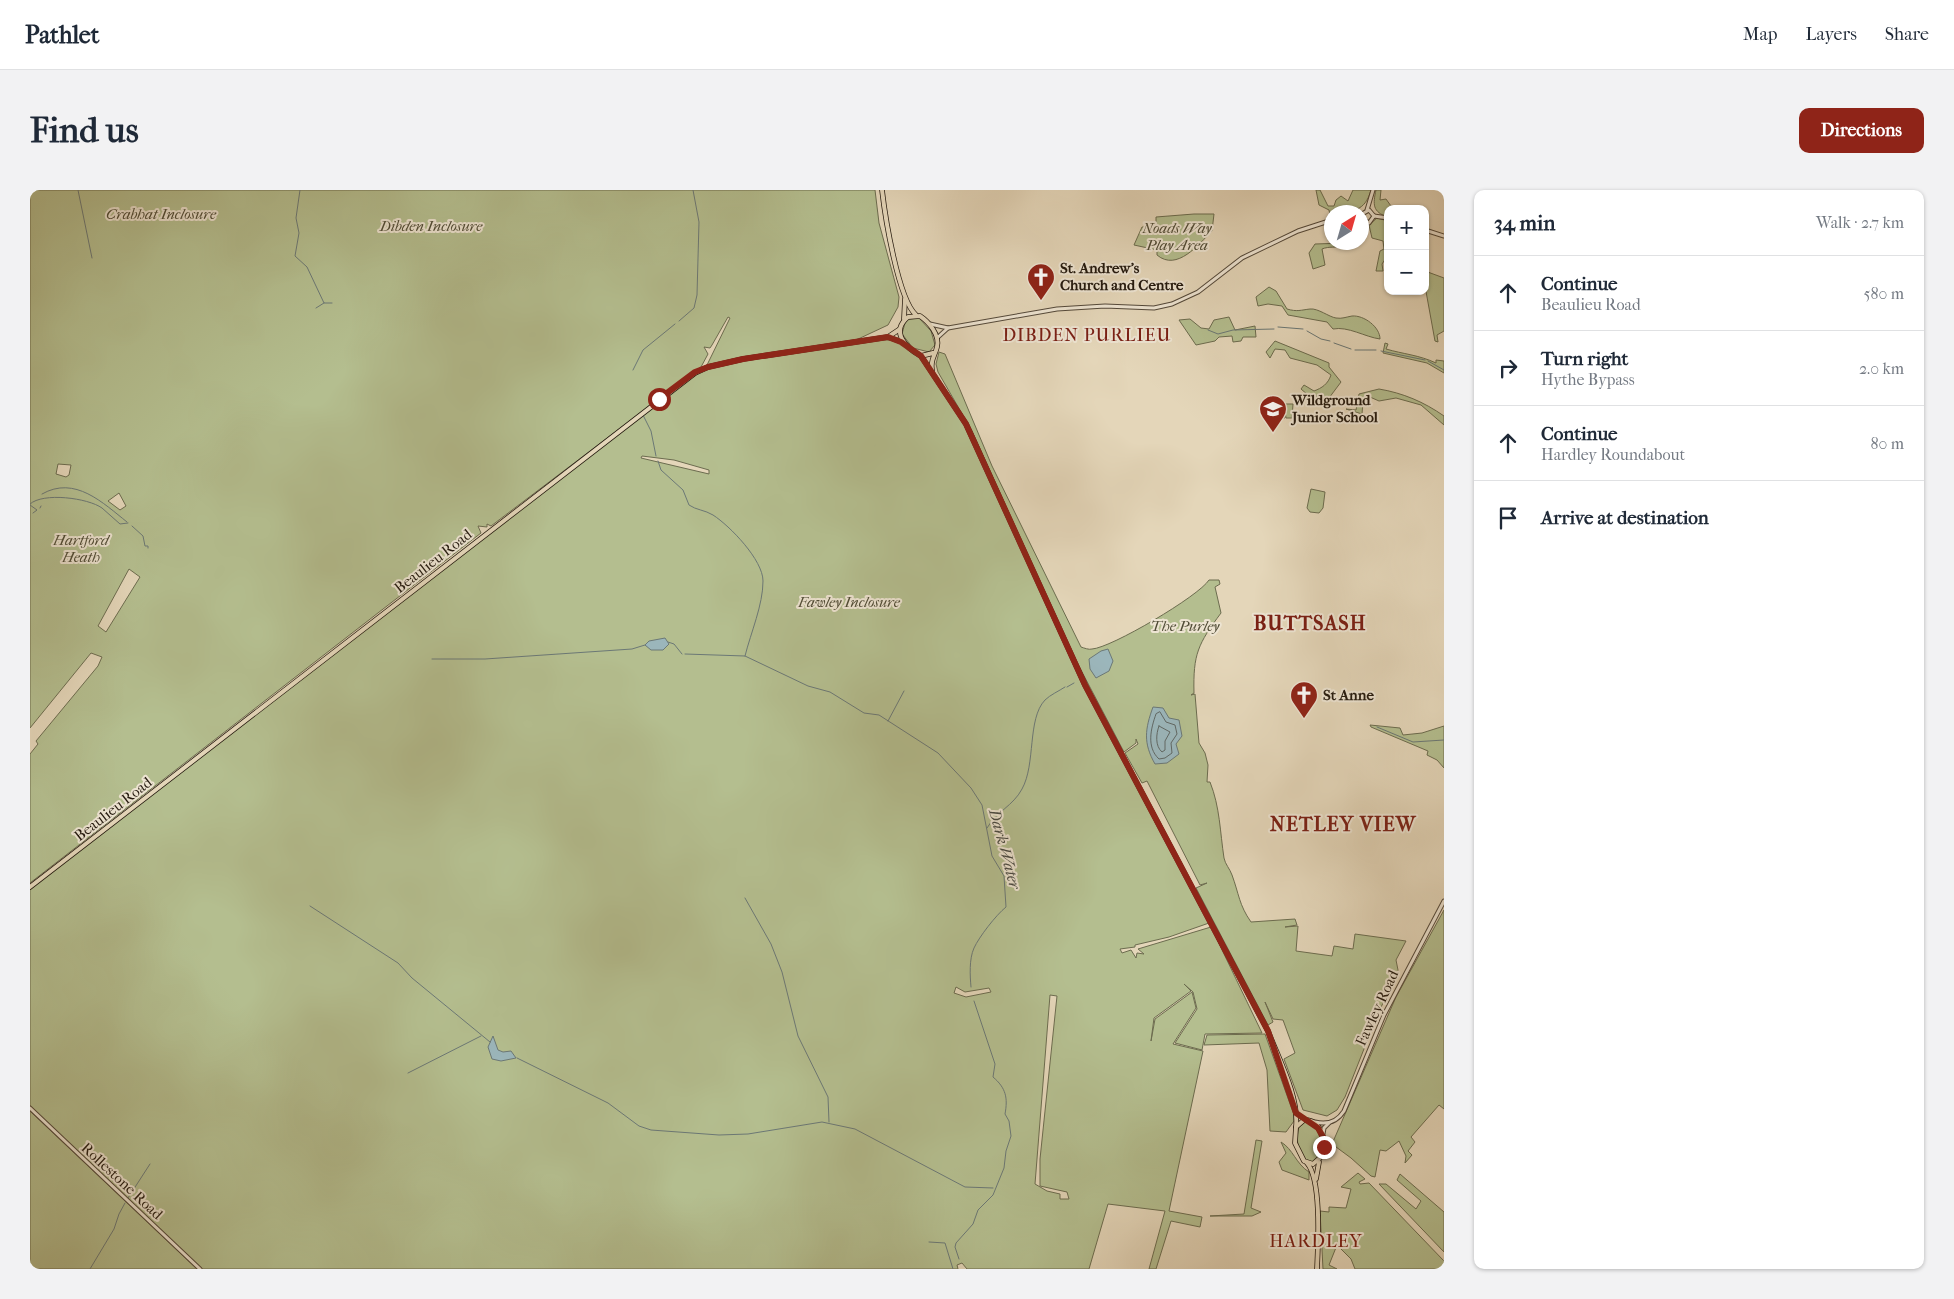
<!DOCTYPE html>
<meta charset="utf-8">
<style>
:root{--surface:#fff;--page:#f2f2f3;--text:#1f2937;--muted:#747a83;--line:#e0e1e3;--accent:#8f2418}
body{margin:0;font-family:"IM FELL French Canon",serif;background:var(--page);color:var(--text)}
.controls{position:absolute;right:15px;top:15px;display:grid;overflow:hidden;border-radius:10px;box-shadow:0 1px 4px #0004}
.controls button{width:45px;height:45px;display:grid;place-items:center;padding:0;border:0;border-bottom:1px solid var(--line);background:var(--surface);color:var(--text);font:25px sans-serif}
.compass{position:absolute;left:1294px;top:15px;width:45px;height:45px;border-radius:50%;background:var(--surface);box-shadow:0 1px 4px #0004;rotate:37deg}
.stop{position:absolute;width:15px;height:15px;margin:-11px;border:4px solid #8f2418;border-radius:50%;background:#fff}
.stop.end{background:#8f2418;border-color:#fff;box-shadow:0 1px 5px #0008}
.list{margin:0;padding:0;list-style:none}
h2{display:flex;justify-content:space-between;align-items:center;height:65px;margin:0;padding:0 20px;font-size:21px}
h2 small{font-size:16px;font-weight:400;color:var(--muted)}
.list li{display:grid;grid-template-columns:32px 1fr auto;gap:15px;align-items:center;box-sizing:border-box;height:75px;padding:0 20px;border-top:1px solid var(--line)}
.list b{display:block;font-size:19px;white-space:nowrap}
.list p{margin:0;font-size:16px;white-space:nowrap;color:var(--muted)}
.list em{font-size:16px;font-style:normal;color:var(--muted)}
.icon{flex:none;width:28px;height:28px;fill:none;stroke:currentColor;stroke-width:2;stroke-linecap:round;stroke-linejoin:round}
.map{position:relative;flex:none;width:1414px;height:1079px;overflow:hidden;border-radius:10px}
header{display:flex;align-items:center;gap:30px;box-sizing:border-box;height:70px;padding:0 25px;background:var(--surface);border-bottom:1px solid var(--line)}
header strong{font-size:24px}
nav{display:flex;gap:28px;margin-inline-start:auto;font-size:18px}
.intro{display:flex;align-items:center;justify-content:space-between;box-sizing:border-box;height:120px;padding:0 30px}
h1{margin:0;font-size:35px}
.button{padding:12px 22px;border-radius:10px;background:var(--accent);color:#fff;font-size:18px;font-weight:700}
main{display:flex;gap:30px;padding:0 30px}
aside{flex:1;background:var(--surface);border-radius:10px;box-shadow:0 1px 4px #0004}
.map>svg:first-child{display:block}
</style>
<header>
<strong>Pathlet</strong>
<nav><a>Map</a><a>Layers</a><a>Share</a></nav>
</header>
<div class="intro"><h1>Find us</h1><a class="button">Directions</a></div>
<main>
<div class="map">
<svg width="1414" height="1079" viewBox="0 0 1414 1079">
<rect width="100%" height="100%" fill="#e4d6b9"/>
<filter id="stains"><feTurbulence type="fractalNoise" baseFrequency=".004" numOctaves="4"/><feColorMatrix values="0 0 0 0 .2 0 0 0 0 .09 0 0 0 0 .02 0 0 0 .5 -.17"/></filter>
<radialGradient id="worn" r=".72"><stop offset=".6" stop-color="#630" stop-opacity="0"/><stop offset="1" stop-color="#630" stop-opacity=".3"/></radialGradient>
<g fill="#b4be8f" stroke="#6c6c4f" fill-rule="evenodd">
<path d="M 0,0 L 845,0 L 849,33 L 869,107 L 868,117 L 858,135 L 826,150 L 677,175 L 700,128 L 698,127 L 682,155 L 680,158 L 674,157 L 678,164 L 671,177 L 461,336 L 457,334 L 457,337 L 448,336 L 451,343 L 0,693 L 0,564 L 8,554 L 6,551 L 68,476 L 72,467 L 61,463 L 0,538 ZM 28,274 L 41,275 L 39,285 L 36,287 L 26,284 ZM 89,303 L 96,316 L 90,320 L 78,311 ZM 99,379 L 110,387 L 76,442 L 68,436 Z"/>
<path d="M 1286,0 L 1290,0 L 1298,16 L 1304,16 L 1306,10 L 1311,6 L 1318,11 L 1323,0 L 1341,0 C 1335,22 1322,22 1302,22 L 1300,25 L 1299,20 L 1289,15 Z"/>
<path d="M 1346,0 L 1351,0 L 1350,10 L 1356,9 L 1361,16 L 1375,19 L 1358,19 L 1358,27 C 1342,22 1343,14 1346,0 Z"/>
<path d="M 1164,24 L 1184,24 L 1182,41 C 1169,54 1147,82 1127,65 L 1127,60 L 1104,55 L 1112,37 L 1126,37 L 1126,27 Z"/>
<path d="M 1347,28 L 1358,31 L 1358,65 L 1352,74 L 1353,81 L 1346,81 L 1350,61 L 1354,59 L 1353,51 L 1342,48 L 1339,35 Z"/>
<path d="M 1316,53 L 1315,56 C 1306,58 1299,56 1292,59 L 1295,75 L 1283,79 L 1279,63 L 1285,54 Z"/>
<path d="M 1395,81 L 1414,88 L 1414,141 L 1407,145 L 1408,152 L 1405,151 L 1395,96 Z"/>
<path d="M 1239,97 L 1246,101 L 1257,119 C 1267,122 1271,120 1280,119 C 1288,118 1299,127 1306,128 C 1312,129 1316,127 1322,126 C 1334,125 1350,137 1350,149 C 1335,147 1318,136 1303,139 L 1297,132 L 1258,125 L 1252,116 L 1238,114 L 1228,116 L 1226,107 Z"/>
<path d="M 1199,127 L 1205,140 L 1225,136 L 1226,147 L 1213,147 L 1211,151 L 1203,152 L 1202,146 L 1189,147 L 1185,151 L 1166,155 L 1149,130 L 1160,129 L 1171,138 L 1179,139 L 1184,130 Z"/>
<path d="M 889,128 L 901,141 L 905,155 L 899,162 L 883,158 L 872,144 L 875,133 L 879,129 Z"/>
<path d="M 851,149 L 866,151 L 890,167 L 937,239 L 1042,469 L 1179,733 L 1139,747 L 1105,755 L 1105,757 L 1090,759 L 1092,763 L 1101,760 L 1106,768 L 1107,763 L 1114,764 L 1108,759 L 1181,737 L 1232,843 L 1175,844 L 1172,860 L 1145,853 L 1167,819 L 1163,802 L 1154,794 L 1161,801 L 1124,828 L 1121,851 L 1125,829 L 1162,802 L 1166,818 L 1143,854 L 1173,861 L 1139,1021 L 1172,1027 L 1170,1037 L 1141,1031 L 1126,1079 L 1119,1079 L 1135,1021 L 1078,1014 L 1059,1079 L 937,1079 L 932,1073 L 927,1075 L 928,1079 L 172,1079 L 0,918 L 0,699 L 656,191 L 676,179 L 699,173 ZM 612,266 L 644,270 L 679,280 L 679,284 L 611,268 ZM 926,797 L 935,802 L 959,798 L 961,802 L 936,807 L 924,803 ZM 1020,805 L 1027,806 L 1010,969 L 1010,996 L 1037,1002 L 1039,1009 L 1030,1009 L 1030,1004 L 1017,1001 L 1005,994 Z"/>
<path d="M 1245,151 L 1299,173 L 1299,177 L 1311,192 L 1299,208 L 1278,205 L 1271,199 L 1274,195 L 1284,201 C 1292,198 1298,194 1301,185 L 1287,175 L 1260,168 L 1255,160 L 1245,159 L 1240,168 L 1236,162 Z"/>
<path d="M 1355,153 L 1358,154 L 1356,159 C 1373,164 1389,165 1406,173 L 1406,170 L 1414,171 L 1414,183 L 1397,173 L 1353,163 Z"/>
<path d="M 909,162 L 915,164 L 962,276 L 1051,457 C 1054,458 1059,460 1062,459 C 1081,458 1169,406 1179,390 L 1189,390 L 1190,394 L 1185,397 L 1191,423 C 1168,454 1163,464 1164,503 L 1161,505 L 1165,504 L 1169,553 L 1175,563 L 1178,575 L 1177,592 L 1180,592 C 1190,617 1190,642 1194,668 C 1195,674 1200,679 1202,685 C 1209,704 1209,715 1221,732 L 1265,729 L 1267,735 L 1255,737 L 1268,736 L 1266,761 L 1302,766 L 1304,756 L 1323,759 L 1325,744 L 1376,751 L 1366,770 L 1368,780 L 1367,786 L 1349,821 L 1315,907 L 1307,920 L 1297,926 L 1273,920 L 1254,869 L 1265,863 L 1253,830 L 1243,829 L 1235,812 L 1243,832 L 1238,835 L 1166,698 L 1177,693 L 1170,695 L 1117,591 L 1112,593 L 1095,563 L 1108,554 L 1106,549 L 1106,553 L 1094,562 L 1041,461 L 942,241 L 908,182 L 906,174 Z"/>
<path d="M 1349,199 C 1373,203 1394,212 1414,226 L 1414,235 L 1391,215 L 1366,208 L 1349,211 L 1340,207 L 1333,211 L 1332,224 L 1316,219 L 1326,220 L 1329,204 Z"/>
<path d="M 1249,214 L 1263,214 L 1262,228 L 1256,228 L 1255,221 L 1255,228 L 1248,227 Z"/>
<path d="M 1281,299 L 1295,302 L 1293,318 L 1289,323 L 1280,322 L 1277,318 Z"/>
<path d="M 1340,535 L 1370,538 L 1373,545 L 1392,543 L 1414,536 L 1414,578 L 1407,570 L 1397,565 L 1398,561 L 1341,537 Z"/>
<path d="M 1414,720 L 1414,919 L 1409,915 L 1381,947 L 1385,952 L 1378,961 L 1382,965 L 1375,973 L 1376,966 L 1369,951 L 1356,961 L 1350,960 L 1345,987 L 1341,986 L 1321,968 L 1302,954 L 1366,807 Z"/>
<path d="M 1235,844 L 1264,925 L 1264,931 L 1256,942 L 1240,941 L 1237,880 L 1229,853 L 1174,855 L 1177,845 Z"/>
<path d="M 0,921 L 167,1079 L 0,1079 Z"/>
<path d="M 1275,932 L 1285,935 L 1291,950 L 1290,968 L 1283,972 L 1276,971 C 1268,959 1265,950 1269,937 Z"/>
<path d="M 1226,950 L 1232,951 L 1221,1018 L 1231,1022 L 1222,1026 L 1180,1026 L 1214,1024 Z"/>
<path d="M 1251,952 C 1263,959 1266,974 1279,982 L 1279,990 L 1252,980 L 1249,972 L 1256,963 Z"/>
<path d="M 1328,983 L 1335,989 L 1329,992 L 1330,994 L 1339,993 L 1414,1071 L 1414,1079 L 1325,1079 L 1321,1069 L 1307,1055 L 1299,1075 L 1307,1079 L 1293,1079 L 1290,1021 L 1299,1022 L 1299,1017 L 1316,1018 L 1321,999 L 1311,997 Z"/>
<path d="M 1370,984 L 1414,1022 L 1414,1062 L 1349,994 L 1356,994 L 1386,1019 L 1391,1011 L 1367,990 Z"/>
</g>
<g fill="#9bb6bb" stroke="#6b7876">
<path d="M 635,448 L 639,454 L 633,460 L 621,460 L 615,455 L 619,451 Z"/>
<path d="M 1078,459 L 1083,471 L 1079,481 L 1066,488 L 1060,479 L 1059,469 L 1071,461 Z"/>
<path d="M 1123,517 L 1133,518 L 1139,528 L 1149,530 L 1152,546 L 1146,554 L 1149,564 L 1137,573 L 1125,574 C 1113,553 1115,539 1123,517 Z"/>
<path d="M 463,846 L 468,860 L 473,862 L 481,861 L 486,868 L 471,871 L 462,869 L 458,857 Z"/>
</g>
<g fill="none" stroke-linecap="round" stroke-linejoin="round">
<g stroke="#606865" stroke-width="1">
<path d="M 1130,522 L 1136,532 L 1145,535 L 1147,544 L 1141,553 L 1142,563 L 1135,568 L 1129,569 C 1116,557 1121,538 1126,524 Z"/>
<path d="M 1129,536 L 1140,542 L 1135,551 L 1135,560 L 1132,562 C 1125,556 1126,544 1129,536 Z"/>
</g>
<g stroke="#6b7876" stroke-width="1">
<path d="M 48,0 L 62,68"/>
<path d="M 270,0 L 266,28 L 269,43 L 265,66 L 277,77 L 294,113 L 302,113"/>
<path d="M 286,118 L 294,113"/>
<path d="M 649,131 L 664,118 L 667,105 L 669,32 L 663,0"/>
<path d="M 1248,137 L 1273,139"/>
<path d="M 1178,140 L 1188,144 L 1203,140 L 1244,139"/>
<path d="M 1277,141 L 1291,149 L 1300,151"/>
<path d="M 1304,153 L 1321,159"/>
<path d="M 1325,160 L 1346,160"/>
<path d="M 1351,161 L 1395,170"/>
<path d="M 1398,171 L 1414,180"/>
<path d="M 603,180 L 613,160 L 645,134"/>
<path d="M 613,225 L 621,241 L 626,266"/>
<path d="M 628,271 L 631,280 L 653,300 L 659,315 C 666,320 675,320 683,325 C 700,336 733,370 733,391 C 733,415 721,442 715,466"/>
<path d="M 12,304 C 45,285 73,313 97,332"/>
<path d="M 0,314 C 13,302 58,308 72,318 C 78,323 84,329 90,334 L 98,333"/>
<path d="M 0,315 L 7,320 L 3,323"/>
<path d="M 10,318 L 11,316"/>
<path d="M 102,336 L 113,346 L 115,356 L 118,356 L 118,358"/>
<path d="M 638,452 L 644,454 L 652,464"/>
<path d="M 655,464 L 715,466 L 778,496 L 800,502 L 834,523 L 849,525 L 908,563 L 941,598 L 952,615 L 962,666 L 974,686 L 976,717 C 966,725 949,747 944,758 C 939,769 940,786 941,797"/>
<path d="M 402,469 L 455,469 L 602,459 L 615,455"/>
<path d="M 1037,497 L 1044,493"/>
<path d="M 858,531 L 874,501"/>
<path d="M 1347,537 L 1383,552 L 1414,550"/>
<path d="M 957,638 C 967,621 983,616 992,599 C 1006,574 997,529 1015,510 C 1020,505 1029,501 1035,497"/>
<path d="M 715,708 L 741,754 L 752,782 L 768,846 L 798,907 L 799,932"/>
<path d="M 280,716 L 368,773 L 382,788 L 460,852"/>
<path d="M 487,868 L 578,913 L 609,936 L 621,940 L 689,945 L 718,944 L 792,932 L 825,939 L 935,997 L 963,998"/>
<path d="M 378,883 L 451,846"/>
<path d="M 98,1008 L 120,974"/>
<path d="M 899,1052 L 915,1053 L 923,1079"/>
<path d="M 929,1069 L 925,1057 L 926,1053 L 943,1034 L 948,1020 L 963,1005 L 974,978 L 976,961 L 981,946 L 979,931 L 975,924 C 978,908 976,898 963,887 L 965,874 L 944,811"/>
<path d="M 0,1077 L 2,1079"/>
<path d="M 60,1079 L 84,1039 L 89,1024 L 95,1013"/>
</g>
<g stroke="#54493a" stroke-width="5">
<g id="minor">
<path d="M 1337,20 L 1343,0"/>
<path d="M 1332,24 L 1339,20 L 1344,26"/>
<path d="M 1344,26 L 1358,28"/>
<path d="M 1332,29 L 1339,33 L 1344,26"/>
<path d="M 1395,40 L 1414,46"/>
<path d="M 900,134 L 918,138 L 1027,119 L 1075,116 L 1124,118 L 1142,114 L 1168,102 L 1212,68 L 1268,41 L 1302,30"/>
<path d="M 907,148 L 918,138"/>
<path d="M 0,918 L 170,1079"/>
<path d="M 1285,932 C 1297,935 1307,932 1314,921 L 1354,825 L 1414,711"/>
<path d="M 1293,944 L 1294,938 L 1299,933"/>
</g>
</g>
<g stroke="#241a0f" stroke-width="5.5">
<g id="major">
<path d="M 852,0 C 855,26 868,109 886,125"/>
<path d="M 874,129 L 875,109"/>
<path d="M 858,147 L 872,152"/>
<path d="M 891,166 L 936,234 L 1055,495 L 1238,841 C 1249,870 1269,906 1266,937"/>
<path d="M 902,180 C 900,170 905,166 907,157 C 910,145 899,132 890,126 L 878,127 C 860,142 876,158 891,166 L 903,163"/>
<path d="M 0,697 L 665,183 L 678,177 L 713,169 L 858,147 L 870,139"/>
<path d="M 1274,930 C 1292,929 1297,953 1292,966 L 1283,974 L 1274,971 L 1265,953 L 1266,937 Z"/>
<path d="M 1277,973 C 1292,990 1288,1056 1287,1079"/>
<path d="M 1286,989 L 1289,972"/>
</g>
</g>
<use href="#minor" stroke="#ede4d2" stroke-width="3"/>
<use href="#major" stroke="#e4d6b9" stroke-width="4"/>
</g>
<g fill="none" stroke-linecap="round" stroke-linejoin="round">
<path stroke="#8f2418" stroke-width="6" d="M 629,209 L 665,182 L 678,177 L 713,169 L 858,147 L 871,152 L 891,166 L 936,234 L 1055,495 L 1238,841 L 1266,923 L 1288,938 L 1293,947 L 1294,957"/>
</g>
<defs>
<g id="church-pin" transform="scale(1.4375)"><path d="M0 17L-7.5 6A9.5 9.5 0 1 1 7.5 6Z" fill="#8f2418" stroke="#ede4d2"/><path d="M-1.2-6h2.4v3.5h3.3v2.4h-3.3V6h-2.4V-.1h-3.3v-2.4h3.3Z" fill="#fff"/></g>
<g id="school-pin" transform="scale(1.4375)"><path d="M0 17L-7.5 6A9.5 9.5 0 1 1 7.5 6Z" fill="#8f2418" stroke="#ede4d2"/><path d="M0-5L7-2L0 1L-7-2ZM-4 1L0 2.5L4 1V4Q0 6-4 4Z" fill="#fff"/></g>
</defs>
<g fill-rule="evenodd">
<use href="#church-pin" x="1011" y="87"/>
<use href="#school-pin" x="1243" y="219"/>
<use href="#church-pin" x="1274" y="505"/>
</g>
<g text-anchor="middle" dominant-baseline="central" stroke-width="4" stroke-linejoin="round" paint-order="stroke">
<g font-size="15" font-style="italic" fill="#4f4b35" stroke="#ede4d2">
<text x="131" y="24">Crabhat Inclosure</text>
<text x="401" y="36">Dibden Inclosure</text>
<text x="1147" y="38">Noads Way<tspan x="1147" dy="17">Play Area</tspan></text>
<text x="51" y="350">Hartford<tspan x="51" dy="17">Heath</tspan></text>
<text x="819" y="412">Fawley Inclosure</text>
<text x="1155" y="436">The Purley</text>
</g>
<g font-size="15" font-weight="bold" fill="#241a0f" stroke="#ede4d2" text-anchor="start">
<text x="1030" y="78">St. Andrew's<tspan x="1030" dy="17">Church and Centre</tspan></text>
<text x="1262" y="210">Wildground<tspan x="1262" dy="17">Junior School</tspan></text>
<text x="1293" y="505">St Anne</text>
</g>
<g font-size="15" fill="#241a0f" stroke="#ede4d2">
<text transform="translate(403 371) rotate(-38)">Beaulieu Road</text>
<text transform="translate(83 619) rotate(-38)">Beaulieu Road</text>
<text transform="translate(1347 818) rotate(-65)">Fawley Road</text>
<text transform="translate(92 991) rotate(43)">Rollestone Road</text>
</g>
<g font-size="16" font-style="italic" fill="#484943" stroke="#ede4d2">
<text transform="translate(975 659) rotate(75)">Dark Water</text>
</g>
<g font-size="18" letter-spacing="1" fill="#7a1f14" stroke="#ede4d2">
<text x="1057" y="145">DIBDEN PURLIEU</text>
<text x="1286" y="1051">HARDLEY</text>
</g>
<g font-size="20" font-weight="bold" letter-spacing="1" fill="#7a1f14" stroke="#ede4d2">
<text x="1280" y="433">BUTTSASH</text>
<text x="1313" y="634">NETLEY VIEW</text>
</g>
</g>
<rect width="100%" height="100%" filter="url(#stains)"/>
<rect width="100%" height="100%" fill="url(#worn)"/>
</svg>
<div class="controls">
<button>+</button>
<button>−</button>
</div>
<svg class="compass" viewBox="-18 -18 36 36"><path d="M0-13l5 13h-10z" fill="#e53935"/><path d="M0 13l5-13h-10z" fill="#747a83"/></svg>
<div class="stop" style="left:629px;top:209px"></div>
<div class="stop end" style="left:1294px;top:957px"></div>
</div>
<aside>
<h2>34 min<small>Walk · 2.7 km</small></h2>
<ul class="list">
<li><svg class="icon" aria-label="ahead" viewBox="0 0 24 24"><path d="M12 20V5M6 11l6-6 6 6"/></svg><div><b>Continue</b><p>Beaulieu Road</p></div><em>580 m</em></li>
<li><svg class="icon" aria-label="right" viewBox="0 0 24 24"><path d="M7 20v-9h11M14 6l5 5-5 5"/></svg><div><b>Turn right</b><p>Hythe Bypass</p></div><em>2.0 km</em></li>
<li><svg class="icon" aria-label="ahead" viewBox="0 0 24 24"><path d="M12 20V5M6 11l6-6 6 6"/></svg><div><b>Continue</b><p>Hardley Roundabout</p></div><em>80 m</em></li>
<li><svg class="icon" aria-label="arrive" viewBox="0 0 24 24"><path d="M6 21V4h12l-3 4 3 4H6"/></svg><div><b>Arrive at destination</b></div></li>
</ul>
</aside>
</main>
